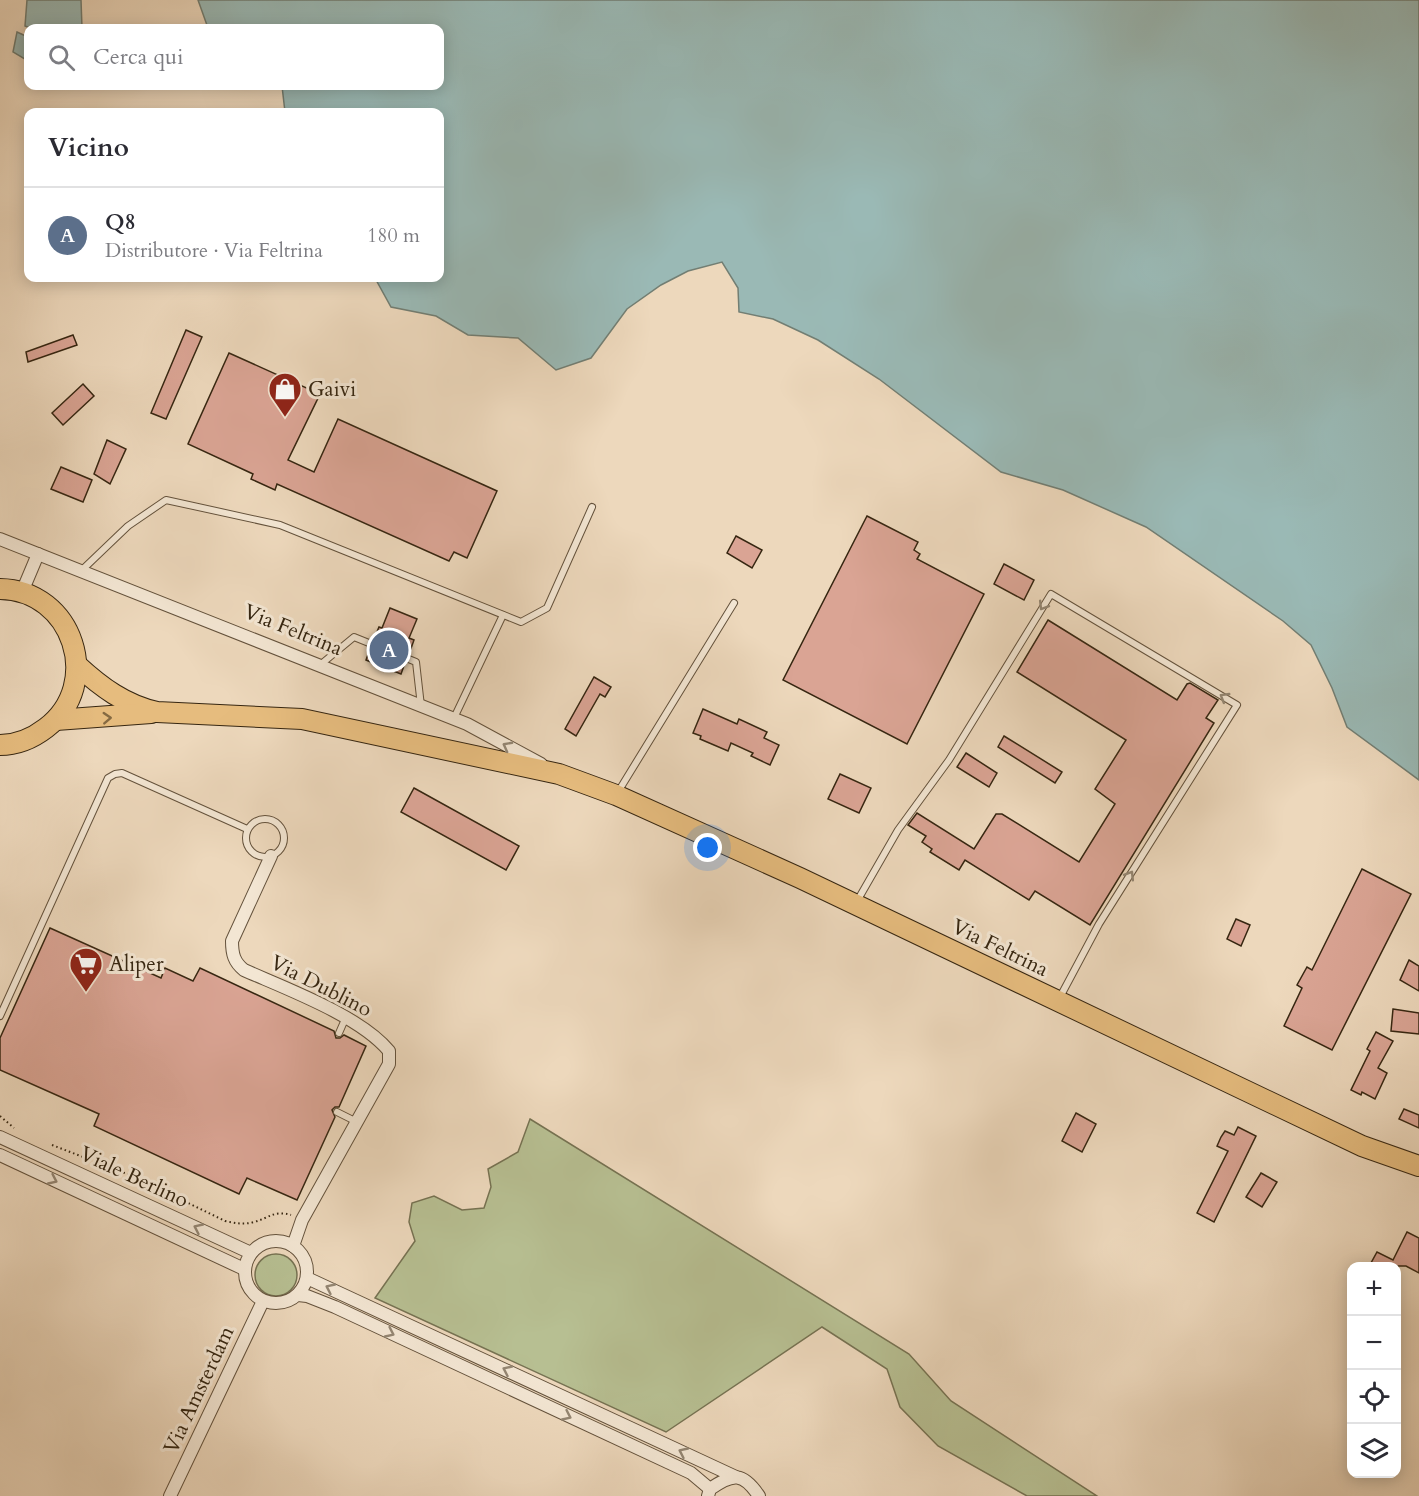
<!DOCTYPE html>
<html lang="it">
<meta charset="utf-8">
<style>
:root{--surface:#fff;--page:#f7f7f7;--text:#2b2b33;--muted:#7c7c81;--line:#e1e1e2;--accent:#0f766e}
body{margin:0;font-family:Cardo,serif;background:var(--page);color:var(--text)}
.controls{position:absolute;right:18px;bottom:18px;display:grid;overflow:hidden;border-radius:12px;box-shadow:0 3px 15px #0003}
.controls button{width:54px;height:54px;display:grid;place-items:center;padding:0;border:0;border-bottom:2px solid var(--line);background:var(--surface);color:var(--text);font:30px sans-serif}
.you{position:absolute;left:708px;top:848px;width:21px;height:21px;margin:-15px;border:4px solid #fff;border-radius:50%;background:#1a73e8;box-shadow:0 0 0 9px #1a73e833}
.badge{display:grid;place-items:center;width:39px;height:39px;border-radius:50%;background:var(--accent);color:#fff;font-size:20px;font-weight:700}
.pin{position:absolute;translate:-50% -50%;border:3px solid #fff;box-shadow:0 2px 6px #0006}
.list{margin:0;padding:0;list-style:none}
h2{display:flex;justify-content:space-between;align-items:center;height:78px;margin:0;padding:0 24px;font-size:26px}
h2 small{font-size:20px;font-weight:400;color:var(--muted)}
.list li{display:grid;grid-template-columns:39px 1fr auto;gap:18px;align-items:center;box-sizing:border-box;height:96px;padding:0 24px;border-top:2px solid var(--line)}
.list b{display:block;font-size:22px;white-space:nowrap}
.list p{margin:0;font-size:20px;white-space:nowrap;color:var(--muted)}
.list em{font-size:20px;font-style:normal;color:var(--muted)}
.icon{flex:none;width:33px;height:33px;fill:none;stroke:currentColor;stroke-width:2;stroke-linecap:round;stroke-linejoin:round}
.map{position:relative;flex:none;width:1419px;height:1496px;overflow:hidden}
.search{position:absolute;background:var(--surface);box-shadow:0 3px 15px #0003;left:24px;top:24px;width:420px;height:66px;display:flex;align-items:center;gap:15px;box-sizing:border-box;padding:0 21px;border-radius:12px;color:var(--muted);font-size:22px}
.panel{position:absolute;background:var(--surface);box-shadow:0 3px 15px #0003;left:24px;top:108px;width:420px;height:174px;border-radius:12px}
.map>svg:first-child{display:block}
</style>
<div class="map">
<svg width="1419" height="1496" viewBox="0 0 1419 1496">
<rect width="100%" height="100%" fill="#edd8bc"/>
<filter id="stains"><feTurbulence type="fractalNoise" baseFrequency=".00333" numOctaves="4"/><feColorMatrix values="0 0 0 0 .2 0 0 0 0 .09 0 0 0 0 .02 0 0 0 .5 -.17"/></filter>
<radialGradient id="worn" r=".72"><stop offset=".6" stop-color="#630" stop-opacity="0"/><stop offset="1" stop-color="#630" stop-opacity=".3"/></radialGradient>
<g fill="#b7bf92" stroke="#767252" stroke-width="1.5">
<path d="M 530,1119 L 909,1354 L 951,1401 L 1097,1496 L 1027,1496 L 938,1446 L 900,1407 L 887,1369 L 822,1327 L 666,1432 L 375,1298 L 415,1241 L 409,1222 L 412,1203 L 434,1196 L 462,1210 L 484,1208 L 491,1187 L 488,1169 L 518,1152 Z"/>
<circle cx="276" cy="1275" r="21"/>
</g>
<g fill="#9ab9b5" stroke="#727e73" stroke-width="1.5">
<path d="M 27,0 L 81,0 L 82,28 L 30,28 L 25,26 Z"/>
<path d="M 198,0 L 1419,0 L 1419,780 L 1347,727 L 1332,688 L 1311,645 L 1283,621 L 1146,527 L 1063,490 L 1001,472 L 879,379 L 818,340 L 773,319 L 739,312 L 738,288 L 722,262 L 688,271 L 661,285 L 627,309 L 591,358 L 556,370 L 518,338 L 468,335 L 436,316 L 391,307 L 375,278 L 440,278 L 440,112 L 285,112 L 282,86 L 440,86 L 440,28 L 208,28 Z"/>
<path d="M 17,32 L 28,37 L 28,61 L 13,52 Z"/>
</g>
<g fill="#daa494" stroke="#362611" stroke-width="1.5">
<path d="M 186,330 L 202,337 L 166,419 L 151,413 Z"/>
<path d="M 73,335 L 77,345 L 28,362 L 26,352 Z"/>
<path d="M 229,353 L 320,394 L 288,460 L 314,472 L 338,419 L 497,491 L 467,558 L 454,552 L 449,561 L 277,484 L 275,490 L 251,479 L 253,474 L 188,444 Z"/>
<path d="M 83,384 L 94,396 L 63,425 L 52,413 Z"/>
<path d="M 107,440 L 126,449 L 110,484 L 94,474 Z"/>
<path d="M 61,467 L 92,480 L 83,502 L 51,489 Z"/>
<path d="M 867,516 L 918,542 L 914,550 L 920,554 L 917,559 L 984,594 L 907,744 L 783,680 Z"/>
<path d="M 736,536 L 762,550 L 752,568 L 727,553 Z"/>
<path d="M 1004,564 L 1034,580 L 1024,600 L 994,584 Z"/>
<path d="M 390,608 L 417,619 L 409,638 L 414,640 L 409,654 L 374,639 L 379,627 L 382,628 Z"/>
<path d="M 1048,620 L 1177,700 L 1187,684 L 1190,683 L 1218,700 L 1206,718 L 1214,723 L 1090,925 L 1035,891 L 1029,900 L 965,860 L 959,870 L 930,852 L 932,849 L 922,842 L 926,836 L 908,825 L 917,813 L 974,849 L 996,814 L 1002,814 L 1079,862 L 1115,804 L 1095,789 L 1126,740 L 1017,672 Z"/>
<path d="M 370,649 L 405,663 L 401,674 L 366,660 Z"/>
<path d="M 594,677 L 611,687 L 605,697 L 600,694 L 576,736 L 565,729 Z"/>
<path d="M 703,709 L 737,724 L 739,719 L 767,732 L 764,738 L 779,745 L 770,765 L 751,756 L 753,753 L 731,743 L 728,751 L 700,739 L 701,736 L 693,733 Z"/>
<path d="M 1004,736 L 1062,772 L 1055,783 L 998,747 Z"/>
<path d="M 966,753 L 997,773 L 989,787 L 957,767 Z"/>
<path d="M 840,774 L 871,788 L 859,813 L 828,799 Z"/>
<path d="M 414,788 L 519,846 L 506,870 L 401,812 Z"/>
<path d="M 1362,869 L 1411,894 L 1332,1050 L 1284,1026 L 1302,988 L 1297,985 L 1307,967 L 1312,970 Z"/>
<path d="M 1236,919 L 1250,925 L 1241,946 L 1227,939 Z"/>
<path d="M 50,928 L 161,978 L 165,968 L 193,981 L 200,968 L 334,1031 L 336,1038 L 340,1038 L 344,1035 L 366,1046 L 339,1107 L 335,1107 L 332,1110 L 335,1117 L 297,1200 L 247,1178 L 239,1194 L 94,1126 L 99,1114 L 0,1070 L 0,1038 Z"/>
<path d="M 1409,960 L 1419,966 L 1419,991 L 1400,980 Z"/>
<path d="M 1393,1009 L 1419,1013 L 1419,1034 L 1391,1031 Z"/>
<path d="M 1376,1032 L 1393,1041 L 1378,1068 L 1387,1073 L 1375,1099 L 1362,1092 L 1361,1095 L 1351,1090 L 1370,1051 L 1367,1049 Z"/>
<path d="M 1404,1109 L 1419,1115 L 1419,1128 L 1399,1119 Z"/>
<path d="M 1076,1113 L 1096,1124 L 1082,1152 L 1062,1141 Z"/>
<path d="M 1238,1127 L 1256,1136 L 1214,1222 L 1197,1213 L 1228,1151 L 1217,1146 L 1221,1137 L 1225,1131 L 1234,1135 Z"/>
<path d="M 1261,1173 L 1277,1182 L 1262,1207 L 1246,1197 Z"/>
<path d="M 1407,1232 L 1419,1238 L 1419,1273 L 1406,1266 L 1377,1266 L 1371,1263 L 1377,1252 L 1393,1260 Z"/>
</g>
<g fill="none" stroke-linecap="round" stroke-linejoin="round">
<g stroke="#64523c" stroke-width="8">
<g id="lane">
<path d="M 82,570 L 128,526 L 166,500 L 280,525 L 521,622 L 547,608 L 592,507"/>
<path d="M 320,665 L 354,637 L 416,662 L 421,706"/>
<path d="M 454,718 L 503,615"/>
<path d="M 618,792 L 734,603"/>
<circle cx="265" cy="838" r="19"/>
<path d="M 856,903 L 898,830 L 949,760 L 1051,594 L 1237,705 L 1099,924 L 1059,999"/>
<path d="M 0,1016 L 108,778 L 115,774 L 122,773 L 247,829"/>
<path d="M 339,1033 L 346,1017"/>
<path d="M 337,1112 L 357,1122"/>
</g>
</g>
<g stroke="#64523c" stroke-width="14">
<g id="street">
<path d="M 0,539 L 467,724 L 541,764"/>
<path d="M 22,592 L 38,554"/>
<path d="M 271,856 L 232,941 C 232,954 234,962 244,970 C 287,989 360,1016 389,1051 L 389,1064 L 384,1073 L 302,1220 L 293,1246"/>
<path d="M 0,1137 L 251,1253"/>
<path d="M 0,1155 L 244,1269"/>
<circle cx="276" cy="1272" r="31"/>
<path d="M 307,1278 L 736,1477"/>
<path d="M 298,1295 L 307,1296 L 335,1307 L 691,1473 L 710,1489"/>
<path d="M 170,1496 L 263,1301"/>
<path d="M 708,1496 L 710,1489 C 733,1473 743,1472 759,1496"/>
</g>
</g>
<g stroke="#362611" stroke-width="22">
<g id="primary">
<path d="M 0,589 C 73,590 104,684 46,728 C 33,738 17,745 0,745"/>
<path d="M 77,665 C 101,687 125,705 157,712 L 302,719 L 559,774 L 616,795 L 800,878 L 1362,1146 L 1419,1166"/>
<path d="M 56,720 L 151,713"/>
</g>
</g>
<g stroke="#362611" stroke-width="2" stroke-dasharray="1.5 3" stroke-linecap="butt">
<path d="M 0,1116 L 14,1128"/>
<path d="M 52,1145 L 135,1177 L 225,1221 C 235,1223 244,1225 254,1222 C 269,1218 274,1210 291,1215"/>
</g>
<use href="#lane" stroke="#f3e6d3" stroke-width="6"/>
<use href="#street" stroke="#f3e6d3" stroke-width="12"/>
<use href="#primary" stroke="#e6bc7e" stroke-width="20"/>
</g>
<defs><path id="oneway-chevron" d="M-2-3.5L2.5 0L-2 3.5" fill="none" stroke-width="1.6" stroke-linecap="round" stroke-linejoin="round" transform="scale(1.5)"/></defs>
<g stroke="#948672">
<use href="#oneway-chevron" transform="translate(1043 606) rotate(122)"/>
<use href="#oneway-chevron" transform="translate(1224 697) rotate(-149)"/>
<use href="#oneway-chevron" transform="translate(507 746) rotate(-152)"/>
<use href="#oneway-chevron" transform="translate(1130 875) rotate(-58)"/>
<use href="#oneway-chevron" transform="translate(53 1180) rotate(25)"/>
<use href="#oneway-chevron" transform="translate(198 1228) rotate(-155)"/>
<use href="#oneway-chevron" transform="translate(330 1288) rotate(-155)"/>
<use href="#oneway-chevron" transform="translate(390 1333) rotate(25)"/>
<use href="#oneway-chevron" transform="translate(507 1370) rotate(-155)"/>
<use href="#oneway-chevron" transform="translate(567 1416) rotate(25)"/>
<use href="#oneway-chevron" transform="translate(683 1452) rotate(-155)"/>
</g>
<use stroke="#856a42" href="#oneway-chevron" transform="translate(107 718) rotate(-3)"/>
<defs>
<g id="shop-pin" transform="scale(1.725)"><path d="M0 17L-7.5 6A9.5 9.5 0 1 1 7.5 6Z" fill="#8f2418" stroke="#f3e6d3"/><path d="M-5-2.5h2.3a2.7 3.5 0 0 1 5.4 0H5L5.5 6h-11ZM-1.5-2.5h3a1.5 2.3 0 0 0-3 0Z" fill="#fff"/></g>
<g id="supermarket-pin" transform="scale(1.725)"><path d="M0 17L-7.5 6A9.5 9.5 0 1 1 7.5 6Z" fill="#8f2418" stroke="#f3e6d3"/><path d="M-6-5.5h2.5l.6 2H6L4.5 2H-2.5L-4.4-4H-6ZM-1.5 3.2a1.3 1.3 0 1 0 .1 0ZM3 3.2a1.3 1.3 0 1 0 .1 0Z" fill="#fff"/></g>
</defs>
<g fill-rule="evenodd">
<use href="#shop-pin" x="285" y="389"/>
<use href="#supermarket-pin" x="86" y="964"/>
</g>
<g text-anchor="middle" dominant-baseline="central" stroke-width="6" stroke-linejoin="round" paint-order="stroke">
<g font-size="21" fill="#362611" stroke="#f3e6d3" text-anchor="start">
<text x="308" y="389">Gaivi</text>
<text x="109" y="964">Aliper</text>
</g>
<g font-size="21" fill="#362611" stroke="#f3e6d3">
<text transform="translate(293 630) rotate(22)">Via Feltrina</text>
<text transform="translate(1000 948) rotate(26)">Via Feltrina</text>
<text transform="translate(321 986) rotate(27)">Via Dublino</text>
<text transform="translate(134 1177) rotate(25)">Viale Berlino</text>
<text transform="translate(199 1390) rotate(-65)">Via Amsterdam</text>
</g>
</g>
<rect width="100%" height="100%" filter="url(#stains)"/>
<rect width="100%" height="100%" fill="url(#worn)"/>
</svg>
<div class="controls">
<button>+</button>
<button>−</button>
<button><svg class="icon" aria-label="locate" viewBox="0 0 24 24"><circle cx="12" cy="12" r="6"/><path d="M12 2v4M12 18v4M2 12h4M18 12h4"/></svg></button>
<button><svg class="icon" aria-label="layers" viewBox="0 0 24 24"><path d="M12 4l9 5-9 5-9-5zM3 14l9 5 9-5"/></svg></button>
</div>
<div class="you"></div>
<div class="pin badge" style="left:389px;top:650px;background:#5c6f8a">A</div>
<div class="search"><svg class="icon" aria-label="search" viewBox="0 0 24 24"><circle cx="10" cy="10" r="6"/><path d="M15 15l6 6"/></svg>Cerca qui</div>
<section class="panel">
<h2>Vicino<small></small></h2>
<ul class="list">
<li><span class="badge" style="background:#5c6f8a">A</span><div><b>Q8</b><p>Distributore · Via Feltrina</p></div><em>180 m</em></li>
</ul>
</section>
</div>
